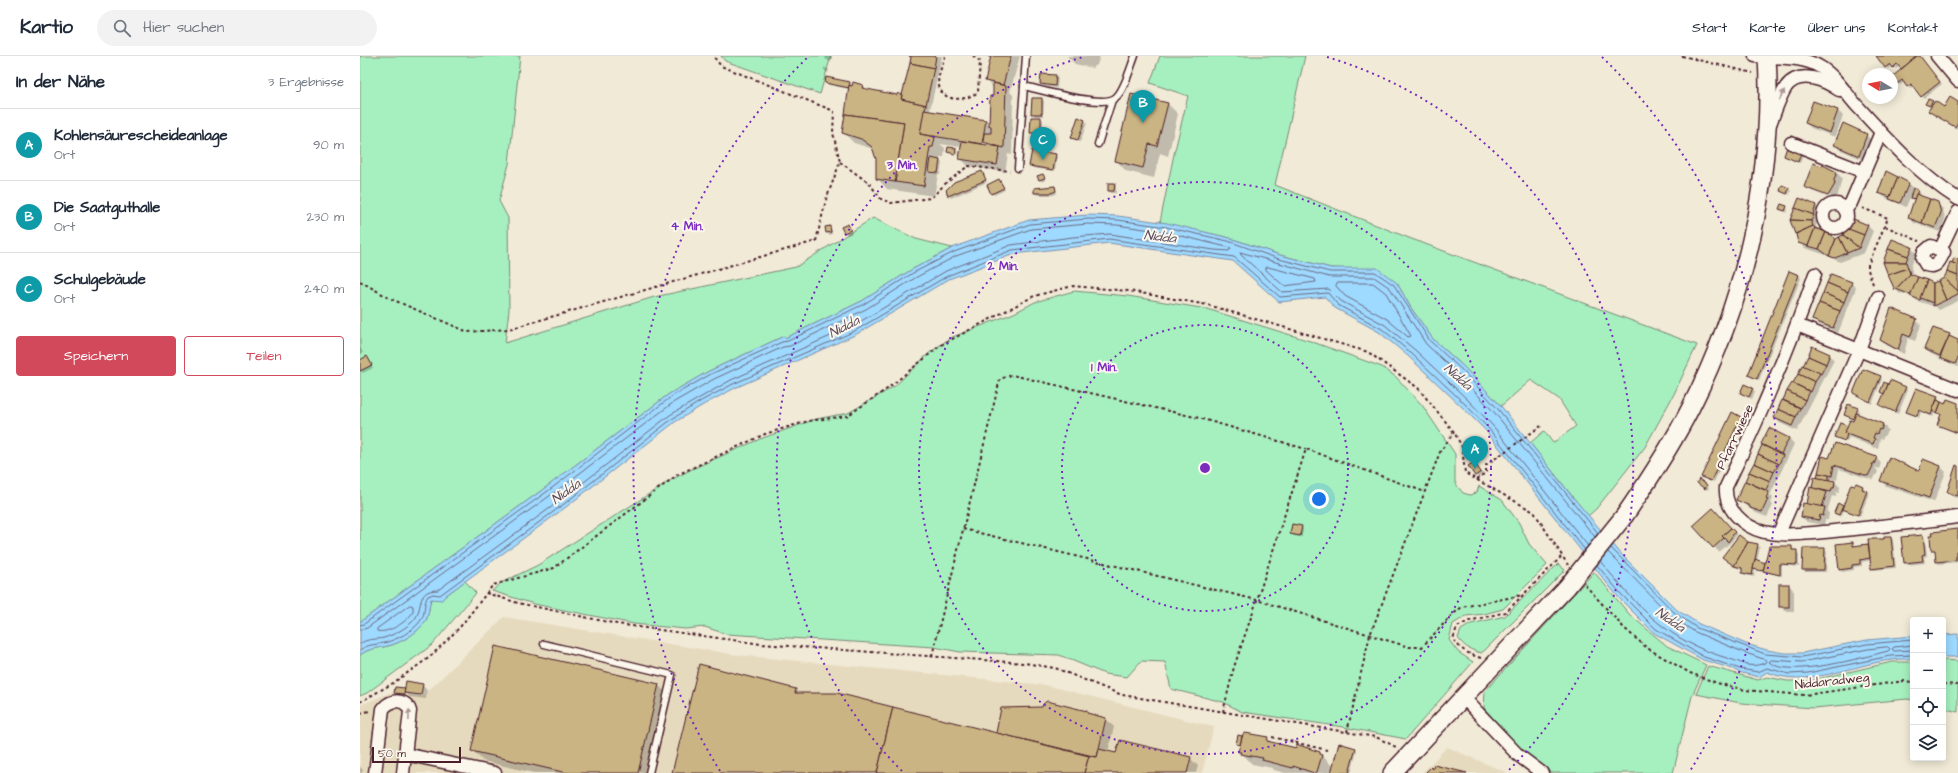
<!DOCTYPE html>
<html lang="de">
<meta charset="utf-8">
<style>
:root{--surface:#fff;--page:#f2f2f3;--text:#1f2937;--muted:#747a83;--line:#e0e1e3;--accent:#d1495b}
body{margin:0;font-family:"Architects Daughter",sans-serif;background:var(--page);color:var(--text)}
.controls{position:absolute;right:12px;bottom:12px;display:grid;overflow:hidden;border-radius:4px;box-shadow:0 2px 10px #0003}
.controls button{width:36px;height:36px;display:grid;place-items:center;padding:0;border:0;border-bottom:1px solid var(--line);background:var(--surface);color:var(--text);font:20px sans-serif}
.compass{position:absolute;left:1502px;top:12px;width:36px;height:36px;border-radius:50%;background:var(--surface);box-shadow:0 2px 10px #0003;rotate:280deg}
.scale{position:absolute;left:12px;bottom:10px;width:89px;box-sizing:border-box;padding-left:4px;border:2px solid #4a1f2b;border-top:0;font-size:11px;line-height:14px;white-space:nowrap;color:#4a1f2b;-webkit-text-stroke:3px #fbf7ec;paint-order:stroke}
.you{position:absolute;left:959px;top:443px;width:14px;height:14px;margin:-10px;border:3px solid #fff;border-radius:50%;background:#1a73e8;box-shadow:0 0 0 6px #1a73e833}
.badge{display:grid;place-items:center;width:26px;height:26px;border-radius:50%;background:var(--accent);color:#fff;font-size:13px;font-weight:700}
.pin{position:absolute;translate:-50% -33px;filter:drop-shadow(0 1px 2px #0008)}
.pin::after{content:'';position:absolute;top:21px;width:14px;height:12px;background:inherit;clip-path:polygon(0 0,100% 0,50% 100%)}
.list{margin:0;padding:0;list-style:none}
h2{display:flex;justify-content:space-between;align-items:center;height:52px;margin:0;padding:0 16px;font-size:17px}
h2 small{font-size:13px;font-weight:400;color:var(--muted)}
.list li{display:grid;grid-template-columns:26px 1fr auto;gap:12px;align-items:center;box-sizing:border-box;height:72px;padding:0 16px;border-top:1px solid var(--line)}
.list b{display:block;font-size:15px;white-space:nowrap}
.list p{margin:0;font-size:13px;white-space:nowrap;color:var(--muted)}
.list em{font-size:13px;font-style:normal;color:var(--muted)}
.actions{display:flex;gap:8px;padding:12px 16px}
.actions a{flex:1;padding:9px 0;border:1px solid var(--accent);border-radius:4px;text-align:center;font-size:14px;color:var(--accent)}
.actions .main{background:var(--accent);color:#fff}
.icon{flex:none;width:22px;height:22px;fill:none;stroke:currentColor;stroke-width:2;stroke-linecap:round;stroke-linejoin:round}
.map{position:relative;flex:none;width:1598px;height:717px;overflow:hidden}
header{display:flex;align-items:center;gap:24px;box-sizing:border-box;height:56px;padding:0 20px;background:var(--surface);border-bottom:1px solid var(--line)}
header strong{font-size:19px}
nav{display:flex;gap:22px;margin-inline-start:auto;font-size:14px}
.search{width:280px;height:36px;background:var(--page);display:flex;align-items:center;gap:10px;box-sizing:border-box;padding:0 14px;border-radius:22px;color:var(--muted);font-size:15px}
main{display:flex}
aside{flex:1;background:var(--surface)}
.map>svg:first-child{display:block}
</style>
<header>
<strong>Kartio</strong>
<div class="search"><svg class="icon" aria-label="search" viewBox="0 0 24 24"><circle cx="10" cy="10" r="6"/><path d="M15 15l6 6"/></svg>Hier suchen</div>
<nav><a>Start</a><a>Karte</a><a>Über uns</a><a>Kontakt</a></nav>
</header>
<main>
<aside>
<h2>In der Nähe<small>3 Ergebnisse</small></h2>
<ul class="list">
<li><span class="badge" style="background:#0f9aa8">A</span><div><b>Kohlensäurescheideanlage</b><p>Ort</p></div><em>90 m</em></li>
<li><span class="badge" style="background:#0f9aa8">B</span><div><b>Die Saatguthalle</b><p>Ort</p></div><em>230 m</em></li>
<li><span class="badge" style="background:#0f9aa8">C</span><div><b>Schulgebäude</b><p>Ort</p></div><em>240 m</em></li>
</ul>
<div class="actions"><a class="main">Speichern</a><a>Teilen</a></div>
</aside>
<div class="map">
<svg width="1598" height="717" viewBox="0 0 1598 717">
<rect width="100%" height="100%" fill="#f1ead7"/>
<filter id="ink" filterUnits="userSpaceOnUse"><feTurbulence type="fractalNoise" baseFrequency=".025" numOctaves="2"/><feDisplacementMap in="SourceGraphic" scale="8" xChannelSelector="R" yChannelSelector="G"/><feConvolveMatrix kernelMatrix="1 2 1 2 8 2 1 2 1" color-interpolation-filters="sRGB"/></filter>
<g filter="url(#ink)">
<g fill="#e6dabe">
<path d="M 144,561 L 377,599 L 685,629 L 854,671 L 842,717 L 0,717 L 0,649 L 30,637 L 62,641 Z"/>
<path d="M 1087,691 L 1148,717 L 1062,717 Z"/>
</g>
<g fill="#a6f0bf" stroke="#788875">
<path d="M 0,0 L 160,0 L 149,108 L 139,145 L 148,162 L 149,254 L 145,287 L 294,241 L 436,211 L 513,162 L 556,183 L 592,192 L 551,214 L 502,245 L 425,282 L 424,280 L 349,315 L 309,338 L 189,429 L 0,566 Z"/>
<path d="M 361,0 L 471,0 L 460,38 L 365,5 Z"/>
<path d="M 800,0 L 945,0 L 915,129 L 1049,182 L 1337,289 L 1314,338 L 1285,391 L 1236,453 L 1228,460 L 1170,387 L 1184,375 L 1193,387 L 1216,370 L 1199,343 L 1171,324 L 1141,350 L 1104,311 L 1073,283 L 1051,252 L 1037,227 L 992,213 L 971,212 L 920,199 L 870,182 L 800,166 L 814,98 L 828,40 L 790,27 Z"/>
<path d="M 714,235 L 768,240 L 847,253 L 950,285 L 1022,311 L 1036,321 L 1062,349 L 1095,398 L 1095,426 L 1098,431 L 1103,437 L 1110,439 L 1117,436 L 1119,430 L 1142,444 L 1159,467 L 1169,488 L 1187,509 L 1143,553 L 1124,558 L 1106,560 L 1093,568 L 1089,584 L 1098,596 L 1113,606 L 1046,683 L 983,671 L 882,656 L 863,646 L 811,633 L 805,606 L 781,605 L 767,621 L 745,618 L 699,599 L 600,596 L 574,591 L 366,578 L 345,571 L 325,573 L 274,568 L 174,548 L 132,535 L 141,527 L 178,509 L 311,424 L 332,413 L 400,383 L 456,363 L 488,357 L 535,330 L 568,298 L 590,282 L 654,257 L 675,246 Z"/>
<path d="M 1198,508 L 1205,514 L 1125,594 L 1121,597 C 1111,594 1104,591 1098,582 L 1101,574 L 1111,568 L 1145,560 Z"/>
<path d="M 1234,516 L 1270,559 L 1307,590 L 1346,609 L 1332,640 L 1313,717 L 1192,717 C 1169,706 1141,671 1124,652 L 1125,635 Z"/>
<path d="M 105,525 L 116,537 L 72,589 L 7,637 L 0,640 L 0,599 C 8,593 13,593 23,591 C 38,589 61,576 67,562 C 69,556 69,550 71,543 L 85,540 Z"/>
<path d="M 1583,604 L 1598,605 L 1598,656 L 1583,652 Z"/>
<path d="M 1532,606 L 1553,606 L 1553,644 L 1547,643 L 1454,652 L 1381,647 L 1336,638 L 1348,610 L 1398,624 L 1407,621 L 1427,625 L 1449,625 Z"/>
</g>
<g fill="#9ed9ff" stroke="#7c8faa">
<path d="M 728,159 L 758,160 L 807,167 L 870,182 L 920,199 L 971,212 L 1017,212 L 1037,227 L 1051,252 L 1073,283 L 1104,311 L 1141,350 L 1211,439 L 1263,500 L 1317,554 L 1339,568 L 1386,588 L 1407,594 L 1424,597 L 1442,597 L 1507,584 L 1553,580 L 1553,603 C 1546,603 1538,603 1531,604 C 1491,609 1447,633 1407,616 L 1399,621 L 1378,616 L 1373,613 L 1343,604 L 1294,577 L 1258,541 L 1126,375 L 1102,351 L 1048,300 L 1019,276 L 975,252 L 965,241 L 919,246 L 873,205 L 749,187 L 654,198 L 589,223 L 495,279 L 375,332 L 343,349 L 315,366 L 206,451 L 85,540 L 82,544 L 71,543 C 69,550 69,556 67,562 C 61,576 38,589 23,591 C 13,593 8,593 0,599 L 0,566 L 189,429 L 309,338 L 349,315 L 424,280 L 425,282 L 502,245 L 551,214 L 592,192 L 669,164 Z"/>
<path d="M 1598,578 L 1598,601 L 1583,601 L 1583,579 Z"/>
</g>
<g fill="#0003" fill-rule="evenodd">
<path d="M 466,0 L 472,0 L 471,6 L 465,3 Z"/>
<path d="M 550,0 L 582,0 L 570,54 L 573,57 L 626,65 L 630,69 L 634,32 L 626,25 L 631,4 L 627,0 L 660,0 L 650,36 L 653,39 L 652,99 L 648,98 L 645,116 L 608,110 L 600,102 L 602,91 L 580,88 L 585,92 L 584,101 L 580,101 L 580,105 L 582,107 L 580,119 L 578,119 L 574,140 L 527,133 L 517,122 L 517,103 L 513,93 L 494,87 L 483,76 L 490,33 L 469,29 L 466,26 L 489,27 L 493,31 L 503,30 L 507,34 L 538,41 L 542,39 L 552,2 ZM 622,85 L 632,86 L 632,90 L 621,89 Z"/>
<path d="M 707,0 L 740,0 L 737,9 L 732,12 L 715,8 Z"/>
<path d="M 1517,0 L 1554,0 L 1556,2 L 1561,2 L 1582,28 L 1564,42 L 1554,30 L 1550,33 L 1544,26 L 1540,29 L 1538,27 L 1542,13 L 1540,10 L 1536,13 L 1532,9 L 1528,13 Z"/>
<path d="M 464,11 L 469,14 L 468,17 L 464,14 Z"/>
<path d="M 695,20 L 698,22 L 697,32 L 684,30 L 681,28 Z"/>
<path d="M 682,43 L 684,45 L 683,60 L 675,60 L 672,57 Z"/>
<path d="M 1454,46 L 1478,55 L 1483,60 L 1475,81 L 1451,72 L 1446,67 Z"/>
<path d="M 1572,46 L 1584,52 L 1598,47 L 1597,73 L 1570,55 L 1572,52 L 1567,48 Z"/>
<path d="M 808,48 L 818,58 L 808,100 L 800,97 L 794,122 L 766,115 L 756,104 Z"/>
<path d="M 681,62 L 683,64 L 683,79 L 674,79 L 671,77 Z"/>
<path d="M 724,64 L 727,67 L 720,86 L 715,84 L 712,82 Z"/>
<path d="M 1506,79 L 1511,84 L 1504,104 L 1481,94 L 1476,89 Z"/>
<path d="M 1428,92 L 1443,100 L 1440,107 L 1425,100 Z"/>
<path d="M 596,93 L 598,96 L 597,99 L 588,96 Z"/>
<path d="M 695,99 L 697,101 L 695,115 L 673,112 L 671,109 Z"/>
<path d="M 1526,116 L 1549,128 L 1560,137 L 1558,140 L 1577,147 L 1583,153 L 1585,163 L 1580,176 L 1554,167 L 1549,162 L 1555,144 L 1550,141 L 1546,151 L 1524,141 L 1519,136 Z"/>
<path d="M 622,117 L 627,126 L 591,142 L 589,139 Z"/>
<path d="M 1477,117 L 1482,122 L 1478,139 L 1474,144 L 1451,135 L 1446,130 ZM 1450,132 L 1473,141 L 1473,143 L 1450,134 Z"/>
<path d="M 683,120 L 685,124 L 682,126 L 679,121 Z"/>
<path d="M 639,124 L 645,134 L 634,139 L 632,137 Z"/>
<path d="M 754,128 L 756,130 L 756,137 L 751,137 L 749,134 Z"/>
<path d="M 1423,130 L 1431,135 L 1429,139 L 1421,135 Z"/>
<path d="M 695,131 L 697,137 L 694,139 L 678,139 L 675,137 Z"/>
<path d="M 1456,150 L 1461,155 L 1456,170 L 1457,173 L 1476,184 L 1508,170 L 1513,175 L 1504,197 L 1480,206 L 1466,199 L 1445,192 L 1439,186 L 1431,164 Z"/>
<path d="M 1426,151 L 1428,153 L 1427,157 L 1420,153 Z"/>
<path d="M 488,169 L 492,177 L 487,179 L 483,172 Z"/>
<path d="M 469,171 L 472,174 L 472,178 L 469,179 L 467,177 Z"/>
<path d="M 1551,192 L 1556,197 L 1551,211 L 1553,220 L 1573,228 L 1585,223 L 1598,205 L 1598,245 L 1579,254 L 1576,251 L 1557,245 L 1554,242 L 1542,237 L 1540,238 L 1536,234 L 1524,206 Z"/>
<path d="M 1439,220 L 1441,222 L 1399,324 L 1391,321 L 1389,319 Z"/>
<path d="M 1491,227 L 1496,232 L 1478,277 L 1458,268 L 1453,263 Z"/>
<path d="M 1556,264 L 1561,269 L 1555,285 L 1548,282 L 1544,298 L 1526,289 L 1521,284 Z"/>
<path d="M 1589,279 L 1598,285 L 1598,311 L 1571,298 L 1565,293 Z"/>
<path d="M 0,291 L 3,297 L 0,298 Z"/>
<path d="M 1469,299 L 1474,304 L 1437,375 L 1420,367 L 1415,362 L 1442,311 Z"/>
<path d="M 7,301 L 13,312 L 3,317 L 0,314 L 0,305 Z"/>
<path d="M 1520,321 L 1522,323 L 1512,348 L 1495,337 Z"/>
<path d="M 1525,327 L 1545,332 L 1548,334 L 1538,358 L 1520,349 L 1525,338 L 1521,336 Z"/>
<path d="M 1385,329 L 1395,335 L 1392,343 L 1381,337 Z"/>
<path d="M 1577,341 L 1580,344 L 1579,346 L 1586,349 L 1598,348 L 1598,378 L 1578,369 L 1582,359 L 1575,356 L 1573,361 L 1561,356 L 1559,362 L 1548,356 Z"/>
<path d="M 1497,353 L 1500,355 L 1498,359 L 1523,368 L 1528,374 L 1522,383 L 1520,382 L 1518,393 L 1489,381 L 1487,386 L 1475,380 L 1494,367 L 1495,364 L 1485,359 Z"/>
<path d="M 1372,358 L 1383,364 L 1354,426 L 1344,421 Z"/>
<path d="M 1410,373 L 1429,382 L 1434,388 L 1410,439 L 1413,442 L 1411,447 L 1413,449 L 1407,461 L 1396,457 L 1377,443 Z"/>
<path d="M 1516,402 L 1521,407 L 1519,413 L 1515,411 L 1518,416 L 1513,424 L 1479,413 L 1477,424 L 1471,423 L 1471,425 L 1475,426 L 1480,431 L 1479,437 L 1476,436 L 1476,441 L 1472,440 L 1467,456 L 1469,457 L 1468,464 L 1465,464 L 1464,469 L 1447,466 L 1442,461 L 1453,433 L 1470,404 Z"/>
<path d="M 1564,404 L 1581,411 L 1586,416 L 1574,446 L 1526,430 L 1521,425 L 1560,416 Z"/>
<path d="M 1116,410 L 1123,419 L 1118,422 L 1110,411 Z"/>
<path d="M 1598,411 L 1598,442 L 1593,441 L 1588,435 Z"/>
<path d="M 1338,427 L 1347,429 L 1349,432 L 1347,434 Z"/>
<path d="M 1496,429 L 1503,431 L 1509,438 L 1500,460 L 1484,454 L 1481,461 L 1477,459 L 1475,457 L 1478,449 L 1483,451 Z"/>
<path d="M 1358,458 L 1377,479 L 1370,487 L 1359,496 L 1354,491 Z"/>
<path d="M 941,471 L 943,473 L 942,481 L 934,480 L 931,478 Z"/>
<path d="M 1598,474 L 1598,506 L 1579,508 L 1577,506 L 1576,496 L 1572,493 Z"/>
<path d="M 1562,480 L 1565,482 L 1567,500 L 1564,501 L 1565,507 L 1547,509 L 1545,506 Z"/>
<path d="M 1531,482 L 1533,484 L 1536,512 L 1514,514 L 1512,512 L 1511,504 L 1502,506 L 1502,510 L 1494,511 L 1494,514 L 1482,516 L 1480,513 L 1492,487 L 1495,490 L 1509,489 Z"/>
<path d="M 1388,487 L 1400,491 L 1397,505 L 1406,508 L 1410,491 L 1432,491 L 1434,495 L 1439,498 L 1439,511 L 1422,509 L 1422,520 L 1395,514 L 1394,521 L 1385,519 L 1383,517 L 1383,514 L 1377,512 L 1365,503 Z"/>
<path d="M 1464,493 L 1467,496 L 1466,516 L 1445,516 L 1443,513 Z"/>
<path d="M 1429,529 L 1434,535 L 1434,555 L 1425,555 L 1420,550 Z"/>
<path d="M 62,629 L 67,634 L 66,643 L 50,641 L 46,637 L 46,640 L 38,639 L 35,636 Z"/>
<path d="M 298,629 L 309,639 L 291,717 L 174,717 L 123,705 L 112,694 Z"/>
<path d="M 436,634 L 440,638 L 639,679 L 727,656 L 730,659 L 746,663 L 754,671 L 748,696 L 757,698 L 830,702 L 838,710 L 836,717 L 313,717 Z"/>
<path d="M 878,680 L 907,682 L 912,687 L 960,697 L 972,710 L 970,717 L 925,717 L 914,714 L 912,712 L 892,708 L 880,695 L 881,690 L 877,688 Z"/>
<path d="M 995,692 L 997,695 L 991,717 L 972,717 Z"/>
<path d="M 0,711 L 3,714 L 2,717 L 0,717 Z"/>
</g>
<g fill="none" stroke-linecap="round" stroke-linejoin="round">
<g stroke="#6c6980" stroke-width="1">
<path d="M 908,211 L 955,223 L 956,226 L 924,230 L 906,214 L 906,212 Z"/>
<path d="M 978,227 L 1013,227 L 1026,237 L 1051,280 L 1048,281 L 1027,263 L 985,240 L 976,230 Z"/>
<path d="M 1228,490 L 1133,370 L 1108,344 L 1055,294 L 1025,269 L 981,245 L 969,233 L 922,236 L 881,199 L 880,196 L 969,221 L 1014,221 L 1030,232 L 1066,288 L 1098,318 L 1134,356 L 1235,481"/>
<path d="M 1251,492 L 1315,557 L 1337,572 L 1405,598 L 1442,601 L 1507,588 L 1553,584"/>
<path d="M 1240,505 C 1280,553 1307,585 1370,603 C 1386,608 1390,613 1407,606 L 1406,604 L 1383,596 L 1335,576 L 1312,561 L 1248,496"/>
<path d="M 1237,509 L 1261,538 L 1296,573 L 1344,601 L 1380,613 L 1398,616 L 1407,612 L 1429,618 L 1448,617 L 1530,600 L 1553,599"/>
<path d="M 50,549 L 53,550 L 53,556 C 47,566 28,578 17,575 L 17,573 Z"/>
<path d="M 0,569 L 4,568 L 192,432 L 311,341 L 351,318 L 422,286 L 428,285 L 504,248 L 553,217 L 594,196 L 670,168 L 728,163 L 758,164 L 806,171 L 868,185 L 919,203 L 970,216 L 1015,216 L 1034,229 L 1070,285 L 1102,314 L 1138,353 L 1238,477"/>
<path d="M 0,574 L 7,572 L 195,436 L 314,346 L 354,323 L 423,291 L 430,290 L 506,253 L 555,222 L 596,200 L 671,173 L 728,168 L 757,169 L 805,176 L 871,192 L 869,195 L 854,194 L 750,178 L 713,181 L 651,189 L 586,215 L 491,271 L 371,324 L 310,359 L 201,444 L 78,534 C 53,534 66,555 51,567 C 43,574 33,579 24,582 C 15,584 7,582 0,588"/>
<path d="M 1553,589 L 1534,591 L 1532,593 L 1534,595 L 1553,594"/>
<path d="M 1528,591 L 1530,593 L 1528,595 C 1504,601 1428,623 1409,606 L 1411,604 L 1442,606 L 1508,593 Z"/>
<path d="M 0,594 C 8,588 14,589 24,587 C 36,584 54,575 61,564 C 66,557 63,547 68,540 L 73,538 L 80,539 L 204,448 L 312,363 L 341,345 L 373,328 L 493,276 L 587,220 L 652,194 L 749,183 L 874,201 L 920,241 L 968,237 L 978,249 L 1022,273 L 1051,297 L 1105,348 L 1129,373 L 1225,494"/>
</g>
</g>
<g fill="#cbb483" stroke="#4a1f2b">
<path d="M 549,0 L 576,0 L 574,12 L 550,7 L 551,1 Z"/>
<path d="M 629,0 L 651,0 L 643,29 L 625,25 L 631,0 Z"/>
<path d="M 1516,0 L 1555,0 L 1556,1 L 1541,13 L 1537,8 L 1533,12 L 1530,8 L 1525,12 Z"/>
<path d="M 1557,0 L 1560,0 L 1580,26 L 1561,41 L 1551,28 L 1547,31 L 1542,24 L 1537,28 L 1532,21 Z"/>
<path d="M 550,7 L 574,12 L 566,49 L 541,43 Z"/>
<path d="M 681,18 L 696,19 L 695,30 L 680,28 Z"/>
<path d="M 466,21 L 490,26 L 489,32 L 465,27 Z"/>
<path d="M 493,26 L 503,29 L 502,32 L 537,39 L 538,37 L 542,39 L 541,43 L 566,49 L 560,78 L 575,81 L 573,91 L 570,91 L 564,130 L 535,126 L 544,66 L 485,58 L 489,29 L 492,30 Z"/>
<path d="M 633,27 L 646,30 L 644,92 L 623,86 L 624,77 L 631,77 L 631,70 L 629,70 L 630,40 L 633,40 Z"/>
<path d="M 771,38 L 808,47 L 797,90 L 789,88 L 783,112 L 755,105 Z"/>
<path d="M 1590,41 L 1598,46 L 1598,66 L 1595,71 L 1568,55 L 1575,45 L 1584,51 Z"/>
<path d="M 672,42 L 682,42 L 682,58 L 671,58 Z"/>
<path d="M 1568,43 L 1573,45 L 1570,50 L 1565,48 Z"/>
<path d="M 1453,45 L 1478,54 L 1470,77 L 1445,67 Z"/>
<path d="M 564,54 L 626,64 L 622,88 L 560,78 Z"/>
<path d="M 485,58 L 544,66 L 535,126 L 516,123 L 516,103 L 512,91 L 501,83 L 482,77 Z"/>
<path d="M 671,61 L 681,61 L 681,77 L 670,77 Z"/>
<path d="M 718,61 L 725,64 L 718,84 L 711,82 Z"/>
<path d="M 1483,67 L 1507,78 L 1499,100 L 1474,89 Z"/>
<path d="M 602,85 L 640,91 L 637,109 L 599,103 Z"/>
<path d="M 588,91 L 596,92 L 595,98 L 587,96 Z"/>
<path d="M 1427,91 L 1441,97 L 1438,106 L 1424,100 Z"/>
<path d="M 672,94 L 696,98 L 693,114 L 669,110 Z"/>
<path d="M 571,102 L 580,104 L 578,117 L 569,116 Z"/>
<path d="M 1453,107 L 1462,110 L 1463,109 L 1477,116 L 1474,124 L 1475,128 L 1468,140 L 1444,131 Z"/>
<path d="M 622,115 L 626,124 L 588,140 L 586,134 L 594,126 Z"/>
<path d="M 1526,115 L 1538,121 L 1530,141 L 1518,137 Z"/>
<path d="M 683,118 L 685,122 L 679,124 L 677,120 Z"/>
<path d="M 1538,121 L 1549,127 L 1540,147 L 1529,143 Z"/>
<path d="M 639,123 L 644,132 L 631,138 L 627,129 Z"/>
<path d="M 748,127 L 755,127 L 754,135 L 748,135 Z"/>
<path d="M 1422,129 L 1429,132 L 1427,138 L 1420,135 Z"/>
<path d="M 695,130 L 696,135 L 691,137 L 674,137 L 674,132 Z"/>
<path d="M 1553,132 L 1558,134 L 1555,143 L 1550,142 Z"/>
<path d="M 1556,138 L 1570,143 L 1562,167 L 1548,162 Z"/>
<path d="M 1439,142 L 1456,149 L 1453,159 L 1435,152 Z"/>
<path d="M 1570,143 L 1578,146 L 1581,157 L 1575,172 L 1562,167 Z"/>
<path d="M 1421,148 L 1427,150 L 1425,155 L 1419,153 Z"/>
<path d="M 1435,152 L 1454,159 L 1451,165 L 1430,164 Z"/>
<path d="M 1491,162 L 1508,169 L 1504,179 L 1487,173 Z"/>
<path d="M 1430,164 L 1451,165 L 1453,170 L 1435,178 Z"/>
<path d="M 488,168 L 491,174 L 484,177 L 481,171 Z"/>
<path d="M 470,170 L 471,176 L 466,177 L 465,171 Z"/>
<path d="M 1453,170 L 1455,172 L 1448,190 L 1438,187 L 1436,178 Z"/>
<path d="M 1455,172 L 1466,176 L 1459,193 L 1448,190 Z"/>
<path d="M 1486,172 L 1504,179 L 1499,192 L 1483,179 Z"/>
<path d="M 1466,176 L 1476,183 L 1469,200 L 1459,193 Z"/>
<path d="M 1483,179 L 1499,192 L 1487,197 L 1479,181 Z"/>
<path d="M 1479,181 L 1487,197 L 1475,202 L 1469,200 L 1476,183 Z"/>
<path d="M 1532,183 L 1552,191 L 1548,200 L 1528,193 Z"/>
<path d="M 1528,193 L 1548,200 L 1546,206 L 1523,206 Z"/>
<path d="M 1594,202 L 1598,203 L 1598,209 L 1592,207 Z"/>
<path d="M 1523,206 L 1546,206 L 1548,212 L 1528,219 Z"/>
<path d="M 1590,206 L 1598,209 L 1598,220 L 1587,216 Z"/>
<path d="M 1548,212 L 1550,218 L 1535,234 L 1528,219 Z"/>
<path d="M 1429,215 L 1439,219 L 1397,323 L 1388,319 Z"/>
<path d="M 1587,216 L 1598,220 L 1598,235 L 1584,222 Z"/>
<path d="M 1471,218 L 1492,226 L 1488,236 L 1467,227 Z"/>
<path d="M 1550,218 L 1558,221 L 1551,239 L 1536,233 Z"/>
<path d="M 1558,221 L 1567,224 L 1560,244 L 1550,240 Z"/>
<path d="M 1584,222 L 1598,235 L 1598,238 L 1586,244 L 1578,225 Z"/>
<path d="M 1567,224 L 1573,227 L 1573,247 L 1560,242 Z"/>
<path d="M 1578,225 L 1586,244 L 1573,250 L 1573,227 Z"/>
<path d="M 1467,227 L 1488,236 L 1484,246 L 1463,237 Z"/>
<path d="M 1463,237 L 1484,246 L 1480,255 L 1459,247 Z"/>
<path d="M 1459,247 L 1480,255 L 1473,272 L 1452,264 Z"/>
<path d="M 1531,252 L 1557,263 L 1550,281 L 1543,278 L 1538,294 L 1520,284 Z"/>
<path d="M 1573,272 L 1590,278 L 1580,300 L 1564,293 Z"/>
<path d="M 1589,280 L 1598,284 L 1598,302 L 1595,308 L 1580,302 Z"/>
<path d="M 1452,290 L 1470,298 L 1466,308 L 1448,300 Z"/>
<path d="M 7,300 L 12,309 L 0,315 L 0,304 Z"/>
<path d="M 1448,300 L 1466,308 L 1461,318 L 1443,310 Z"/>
<path d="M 1442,309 L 1460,317 L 1455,326 L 1438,318 Z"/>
<path d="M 1503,313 L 1521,320 L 1510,346 L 1493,337 Z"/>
<path d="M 1438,318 L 1455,326 L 1451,336 L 1433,327 Z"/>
<path d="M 1530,324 L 1546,331 L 1535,356 L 1519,349 Z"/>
<path d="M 1524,326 L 1528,328 L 1524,338 L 1520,336 Z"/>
<path d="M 1432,327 L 1449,335 L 1445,344 L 1427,335 Z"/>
<path d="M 1384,328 L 1393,332 L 1389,341 L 1380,337 Z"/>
<path d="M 1556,332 L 1578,340 L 1571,359 L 1559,354 L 1557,360 L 1546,356 Z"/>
<path d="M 1427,335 L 1445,344 L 1441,352 L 1423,344 Z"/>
<path d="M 1587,343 L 1598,347 L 1598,377 L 1577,369 L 1581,358 L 1577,357 L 1581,346 L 1585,348 Z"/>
<path d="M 1422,344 L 1440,352 L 1436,361 L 1418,353 Z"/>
<path d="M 1577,344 L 1581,346 L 1577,357 L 1572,355 Z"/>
<path d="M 1488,348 L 1498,352 L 1494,363 L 1484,359 Z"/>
<path d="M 1418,353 L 1436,361 L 1432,370 L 1414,362 Z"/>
<path d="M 1372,356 L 1381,361 L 1351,425 L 1341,421 Z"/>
<path d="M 1496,357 L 1523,368 L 1521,374 L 1519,373 L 1517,378 L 1515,377 L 1513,382 L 1515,383 L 1513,388 L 1484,377 L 1490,364 L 1493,365 Z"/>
<path d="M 1480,367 L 1488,370 L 1484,377 L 1487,378 L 1485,385 L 1474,381 Z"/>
<path d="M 1409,372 L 1429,382 L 1421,398 L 1401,388 Z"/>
<path d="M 1475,387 L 1517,401 L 1514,408 L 1512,408 L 1513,410 L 1508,420 L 1474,409 L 1472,420 L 1458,417 L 1462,400 L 1469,402 Z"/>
<path d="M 1402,389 L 1423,399 L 1419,408 L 1398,398 Z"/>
<path d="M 1398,398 L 1419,408 L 1414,416 L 1394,407 Z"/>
<path d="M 1529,401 L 1559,415 L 1563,403 L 1581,410 L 1569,442 L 1520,425 Z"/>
<path d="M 1114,406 L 1121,416 L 1115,420 L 1108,410 Z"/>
<path d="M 1394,407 L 1414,416 L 1410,425 L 1389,416 Z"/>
<path d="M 1596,409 L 1598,410 L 1598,440 L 1587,436 Z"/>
<path d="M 1389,416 L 1410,425 L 1406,434 L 1385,425 Z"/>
<path d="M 1458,417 L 1469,419 L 1469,424 L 1457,422 Z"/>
<path d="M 1454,421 L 1475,425 L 1474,432 L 1472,432 L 1471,436 L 1452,432 Z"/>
<path d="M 1339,423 L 1347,429 L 1345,433 L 1337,427 Z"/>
<path d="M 1385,425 L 1409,436 L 1406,442 L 1408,443 L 1402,456 L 1390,452 L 1390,450 L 1376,444 Z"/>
<path d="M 1496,427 L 1503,430 L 1502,433 L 1507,435 L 1498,459 L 1482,453 L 1491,428 L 1495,429 Z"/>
<path d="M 1450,431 L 1467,436 L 1462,451 L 1447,448 Z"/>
<path d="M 1443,447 L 1465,451 L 1463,460 L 1460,459 L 1459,464 L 1441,461 Z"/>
<path d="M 1478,447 L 1483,450 L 1479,459 L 1474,457 Z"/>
<path d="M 1353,452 L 1371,472 L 1362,480 L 1364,482 L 1353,492 L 1333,470 Z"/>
<path d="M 932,468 L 942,470 L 940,480 L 930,478 Z"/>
<path d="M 1371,472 L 1375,476 L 1368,486 L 1362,480 Z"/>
<path d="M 1598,473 L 1598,494 L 1596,495 L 1596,504 L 1576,506 L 1575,494 L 1571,494 L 1570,479 L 1573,479 L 1572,476 Z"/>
<path d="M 1379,479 L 1388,486 L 1374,510 L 1362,501 Z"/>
<path d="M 1563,479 L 1565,498 L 1562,499 L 1563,505 L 1544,507 L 1541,481 Z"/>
<path d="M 1524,481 L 1531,481 L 1534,510 L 1511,513 L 1508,483 L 1524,483 Z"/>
<path d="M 1388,486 L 1398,488 L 1392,519 L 1382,517 L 1382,512 L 1374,510 Z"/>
<path d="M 1493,486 L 1493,490 L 1508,488 L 1510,502 L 1500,504 L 1500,508 L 1492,509 L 1492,512 L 1479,514 L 1476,488 Z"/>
<path d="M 1409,490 L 1432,490 L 1432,494 L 1437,494 L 1437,509 L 1420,508 L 1420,519 L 1403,515 Z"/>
<path d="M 1443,492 L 1465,492 L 1464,514 L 1442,514 Z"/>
<path d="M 1395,503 L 1405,507 L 1403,515 L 1393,513 Z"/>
<rect x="1419" y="528" width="10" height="23"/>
<path d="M 135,590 L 299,628 L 278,717 L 207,717 L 111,695 Z"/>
<path d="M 339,608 L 436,633 L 435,637 L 477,637 L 533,651 L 517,717 L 312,717 Z"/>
<path d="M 46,625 L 63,628 L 61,639 L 44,637 Z"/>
<path d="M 35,631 L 45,632 L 44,638 L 34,637 Z"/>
<path d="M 687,645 L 727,655 L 727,657 L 746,662 L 737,701 L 636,677 L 641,652 L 682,651 L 683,648 Z"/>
<path d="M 533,651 L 729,700 L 724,717 L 517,717 Z"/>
<path d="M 885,677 L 908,681 L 907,685 L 936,692 L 936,688 L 960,696 L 960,698 L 962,699 L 957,716 L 954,717 L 933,710 L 933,712 L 902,704 L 903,702 L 880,698 L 881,696 L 878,696 L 883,678 Z"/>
<path d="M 878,679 L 882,680 L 880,689 L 876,688 Z"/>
<path d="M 760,684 L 831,701 L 827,717 L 724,717 L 729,700 L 737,701 L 739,693 L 756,697 Z"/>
<path d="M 979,687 L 996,692 L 989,717 L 971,717 Z"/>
<path d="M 1074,709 L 1107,717 L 1065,717 L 1071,711 L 1073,713 Z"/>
</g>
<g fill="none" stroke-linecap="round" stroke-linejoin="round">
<g stroke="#4a1f2b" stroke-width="9">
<g id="lane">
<path d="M 666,0 L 664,30 C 682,34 742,52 755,42 C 764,36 771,10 775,0"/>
<path d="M 738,88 L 752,44"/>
<path d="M 658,112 L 664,30"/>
<path d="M 184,588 L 312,619 L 289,717"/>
</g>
</g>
<g stroke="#4a1f2b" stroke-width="15">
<g id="street">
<path d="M 1395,0 C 1415,2 1443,0 1460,11 C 1476,20 1487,40 1500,53 C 1530,86 1560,119 1598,143"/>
<path d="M 1577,0 L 1598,25"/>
<path d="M 1410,68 C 1415,56 1419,42 1426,31 C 1439,13 1465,24 1479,34"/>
<path d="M 1431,87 L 1504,116"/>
<circle cx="1475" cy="160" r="12"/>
<path d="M 1485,154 L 1491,147 L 1521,76"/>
<path d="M 1571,190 L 1584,196 C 1580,204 1577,213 1566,209 L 1562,202 L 1564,196 Z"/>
<path d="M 1580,194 L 1598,156"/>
<path d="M 1455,218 C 1430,291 1400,361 1366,431 C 1364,453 1384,471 1404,476 C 1426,481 1452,477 1474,475 C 1515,471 1557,466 1598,461"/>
<path d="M 1437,269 L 1598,334"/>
<path d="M 1419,477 L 1499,294 L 1518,241"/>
<path d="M 1103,641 L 1158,699 L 1182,717"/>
<path d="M 45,698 L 135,717"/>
<path d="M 15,717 L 23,653 C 31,643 46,642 50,655 L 43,717"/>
</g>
</g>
<g stroke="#4a1f2b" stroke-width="20">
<g id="secondary">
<path d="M 1265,459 C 1289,424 1312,389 1331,351 C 1385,244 1414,120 1407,0"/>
<path d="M 1032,717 L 1207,531"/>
</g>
</g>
<g stroke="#4a1f2b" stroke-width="2" stroke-dasharray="3 3" stroke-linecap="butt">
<path d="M 585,0 C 583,8 576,23 579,30 C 583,47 607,45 618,36 L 620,5 L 613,0"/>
<path d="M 1322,0 L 1393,17"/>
<path d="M 480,106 L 509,127 L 521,143 L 531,147 L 571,142 L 585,128 L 608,110 L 650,115"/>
<path d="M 1502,152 L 1528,162 L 1508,209 L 1508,214 L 1514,231"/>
<path d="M 1525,170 L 1559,185"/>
<path d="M 0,225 L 29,242 L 108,276 L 149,273 L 456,185 L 466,144 L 480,106 L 473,77 L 474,55 L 361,10 L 353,0"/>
<path d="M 1117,424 L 1126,416 L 1126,409 L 1181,370"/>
<path d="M 603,473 L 897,544 L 946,393 L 1065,436"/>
<path d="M 1225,529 L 1264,572 L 1287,592 L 1330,617 L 1357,627 L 1385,634 L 1445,639 L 1544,625 L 1553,626"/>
<path d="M 126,537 L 158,547 L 257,568 L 401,588 L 664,607 L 695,612 L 762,639 L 1016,681 L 1036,691"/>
<path d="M 572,600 L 640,323 L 652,319 L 839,362 L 946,393"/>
<path d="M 1121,602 C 1108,598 1101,594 1093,583 L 1097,571 L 1109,565 L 1146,556 L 1201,501"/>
<path d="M 1583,628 L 1598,629"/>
<path d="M 0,646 L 33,627 L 70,601 L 100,571 L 133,529 L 194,512 L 317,419 L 405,378 L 448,365 L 487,360 L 527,333 L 581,289 L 674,240 L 713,230 L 769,235 L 848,249 L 1008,296 L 1058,332 L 1094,376 L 1102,391 L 1105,417 L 1174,456 L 1208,509"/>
<path d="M 863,656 L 874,611 L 897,544 L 1049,591 L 1062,591 L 1091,560 L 1102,551 L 1163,539"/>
<path d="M 0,657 L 10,655"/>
<path d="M 987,676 L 1010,579 L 1080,396 L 1094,376"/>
<path d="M 912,681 L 967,694"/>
</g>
<use href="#lane" stroke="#fbf7ec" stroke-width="6"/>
<use href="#street" stroke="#fbf7ec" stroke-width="12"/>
<use href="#secondary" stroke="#fbf7ec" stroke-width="17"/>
<g stroke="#4a1f2b" stroke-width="20" stroke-linecap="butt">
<path id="secondary-bridge" d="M 1207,531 L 1265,459"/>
</g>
<use href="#secondary-bridge" stroke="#fbf7ec" stroke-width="17"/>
</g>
<defs><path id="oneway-solid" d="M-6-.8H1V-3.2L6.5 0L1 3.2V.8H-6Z"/></defs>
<g fill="#ab9695">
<use href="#oneway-solid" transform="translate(1422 39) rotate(-65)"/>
<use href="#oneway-solid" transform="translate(49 659) rotate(-89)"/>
</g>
</g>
<g fill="none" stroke="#7b2cbf" stroke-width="2" stroke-dasharray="2 4">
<circle cx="845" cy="412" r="143"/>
<circle cx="845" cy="412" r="286"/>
<path d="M542 715A429 429 0 0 1 723 1M967 1A429 429 0 0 1 1148 715"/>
<path d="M360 715A572 572 0 0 1 448 1M1242 1A572 572 0 0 1 1330 715"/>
</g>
<g text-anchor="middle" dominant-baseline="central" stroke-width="4" stroke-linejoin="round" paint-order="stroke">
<g font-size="13" fill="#4a1f2b" stroke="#fbf7ec">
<text transform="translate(1375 381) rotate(-65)">Pfarrwiese</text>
<text transform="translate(1472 625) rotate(-6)">Niddaradweg</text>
</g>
<g font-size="14" font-style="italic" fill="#5f4e60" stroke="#fbf7ec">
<text transform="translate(800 181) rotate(7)">Nidda</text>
<text transform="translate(484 271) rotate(-27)">Nidda</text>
<text transform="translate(1098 321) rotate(42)">Nidda</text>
<text transform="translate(206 436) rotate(-36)">Nidda</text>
<text transform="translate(1310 564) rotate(35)">Nidda</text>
</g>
</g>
<circle cx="845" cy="412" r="6" fill="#7b2cbf" stroke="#fbf7ec" stroke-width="2"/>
<g font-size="12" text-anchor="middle" font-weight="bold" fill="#7b2cbf" stroke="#fbf7ec" stroke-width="4" stroke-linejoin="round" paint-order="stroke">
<text x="542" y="113">3 Min.</text>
<text x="327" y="174">4 Min.</text>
<text x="643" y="214">2 Min.</text>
<text x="744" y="315">1 Min.</text>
</g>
</svg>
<div class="controls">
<button>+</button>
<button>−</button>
<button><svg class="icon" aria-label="locate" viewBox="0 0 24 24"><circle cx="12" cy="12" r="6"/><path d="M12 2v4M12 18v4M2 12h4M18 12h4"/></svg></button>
<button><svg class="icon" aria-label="layers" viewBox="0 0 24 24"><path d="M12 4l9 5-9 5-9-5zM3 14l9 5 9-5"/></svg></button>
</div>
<svg class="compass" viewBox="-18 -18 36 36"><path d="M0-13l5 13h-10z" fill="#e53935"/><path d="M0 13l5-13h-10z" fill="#747a83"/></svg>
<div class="scale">50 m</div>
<div class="you"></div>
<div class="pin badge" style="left:1115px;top:413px;background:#0f9aa8">A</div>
<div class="pin badge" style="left:783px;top:67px;background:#0f9aa8">B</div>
<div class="pin badge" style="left:683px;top:104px;background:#0f9aa8">C</div>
</div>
</main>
